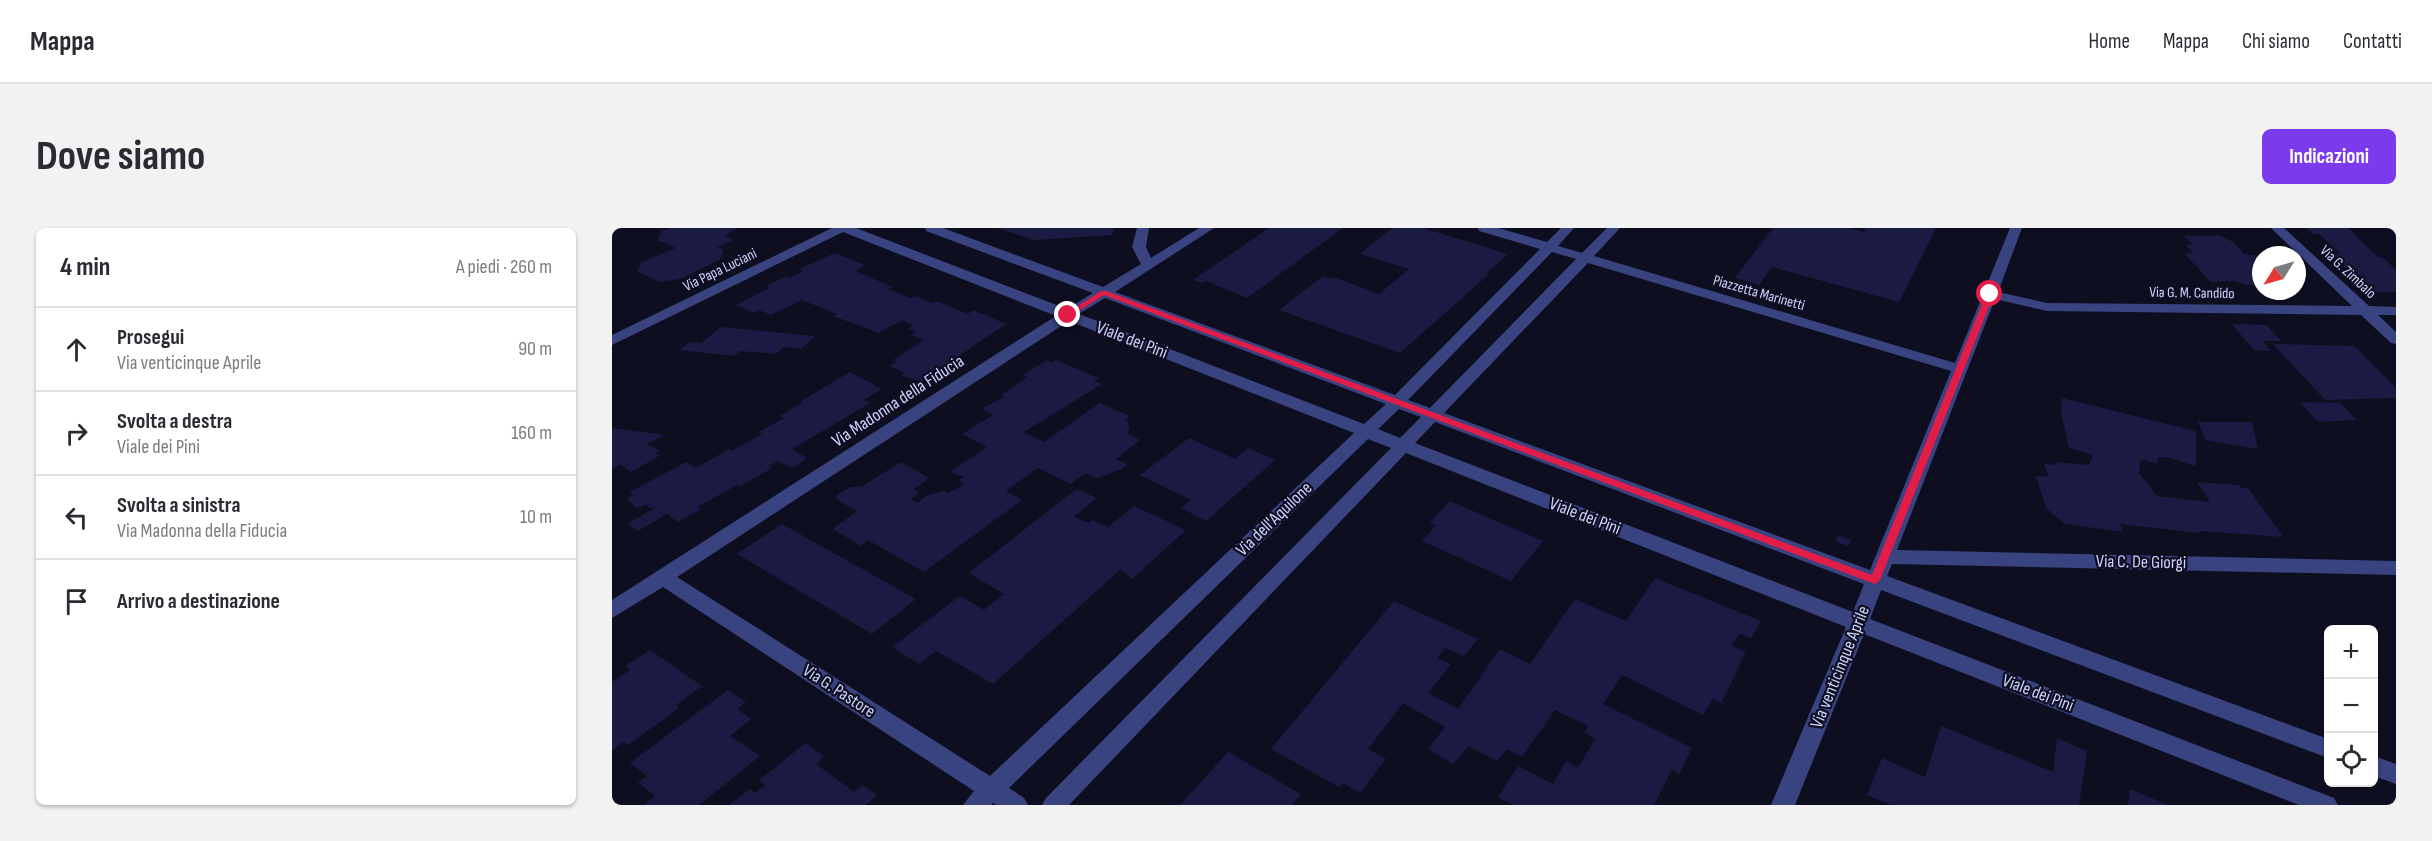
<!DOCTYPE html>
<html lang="it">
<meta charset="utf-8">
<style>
:root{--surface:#fff;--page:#f2f2f3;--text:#2b2b33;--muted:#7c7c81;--line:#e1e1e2;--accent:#7c3aed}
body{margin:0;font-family:"Sofia Sans Condensed",sans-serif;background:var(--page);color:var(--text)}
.controls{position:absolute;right:18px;bottom:18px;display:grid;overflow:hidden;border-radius:9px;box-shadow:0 2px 4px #0004}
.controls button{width:54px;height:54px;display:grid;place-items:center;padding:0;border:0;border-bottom:2px solid var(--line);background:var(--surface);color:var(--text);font:30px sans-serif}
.compass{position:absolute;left:1640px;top:18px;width:54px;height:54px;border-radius:50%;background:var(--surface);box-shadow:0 2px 4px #0004;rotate:233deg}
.stop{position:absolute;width:18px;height:18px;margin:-14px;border:4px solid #e11d48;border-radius:50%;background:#fff}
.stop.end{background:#e11d48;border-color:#fff;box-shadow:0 2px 6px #0008}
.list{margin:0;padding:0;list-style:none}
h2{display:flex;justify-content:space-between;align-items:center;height:78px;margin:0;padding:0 24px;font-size:26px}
h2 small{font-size:20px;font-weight:400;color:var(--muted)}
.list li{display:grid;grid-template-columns:39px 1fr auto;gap:18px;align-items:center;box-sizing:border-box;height:84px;padding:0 24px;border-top:2px solid var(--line)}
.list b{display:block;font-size:22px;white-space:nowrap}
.list p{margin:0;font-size:20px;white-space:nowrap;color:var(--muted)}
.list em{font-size:20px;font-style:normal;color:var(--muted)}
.icon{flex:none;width:33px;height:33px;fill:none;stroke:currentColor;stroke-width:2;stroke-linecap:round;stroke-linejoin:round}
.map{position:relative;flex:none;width:1784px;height:577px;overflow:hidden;border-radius:9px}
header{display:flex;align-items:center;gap:36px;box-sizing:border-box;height:84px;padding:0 30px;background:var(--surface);border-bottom:2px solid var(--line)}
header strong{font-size:28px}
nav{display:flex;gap:33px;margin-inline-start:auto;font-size:21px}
.intro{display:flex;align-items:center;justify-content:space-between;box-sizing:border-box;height:144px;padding:0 36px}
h1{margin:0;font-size:42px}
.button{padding:15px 27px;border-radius:9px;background:var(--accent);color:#fff;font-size:21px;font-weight:700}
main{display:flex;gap:36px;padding:0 36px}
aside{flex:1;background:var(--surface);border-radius:9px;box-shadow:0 2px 4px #0004}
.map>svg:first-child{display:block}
</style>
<header>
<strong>Mappa</strong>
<nav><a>Home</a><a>Mappa</a><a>Chi siamo</a><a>Contatti</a></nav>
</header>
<div class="intro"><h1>Dove siamo</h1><a class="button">Indicazioni</a></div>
<main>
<aside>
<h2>4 min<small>A piedi · 260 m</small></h2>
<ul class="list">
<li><svg class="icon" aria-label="ahead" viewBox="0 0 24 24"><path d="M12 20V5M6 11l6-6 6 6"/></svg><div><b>Prosegui</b><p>Via venticinque Aprile</p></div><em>90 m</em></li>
<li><svg class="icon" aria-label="right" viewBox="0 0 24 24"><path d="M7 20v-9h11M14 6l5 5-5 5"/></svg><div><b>Svolta a destra</b><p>Viale dei Pini</p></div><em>160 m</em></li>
<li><svg class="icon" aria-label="left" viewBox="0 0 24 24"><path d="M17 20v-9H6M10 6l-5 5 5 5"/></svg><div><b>Svolta a sinistra</b><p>Via Madonna della Fiducia</p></div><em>10 m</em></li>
<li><svg class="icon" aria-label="arrive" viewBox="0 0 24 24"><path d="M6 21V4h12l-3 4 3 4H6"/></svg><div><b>Arrivo a destinazione</b></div></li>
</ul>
</aside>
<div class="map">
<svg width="1784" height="577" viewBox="0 0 1784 577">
<rect width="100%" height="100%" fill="#0e0e21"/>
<g fill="#1b1a42">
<path d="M 58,0 L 125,0 L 113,8 L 122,12 L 104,20 L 112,21 L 108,32 L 68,51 L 48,54 L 25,43 L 30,34 L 64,20 L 45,12 L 50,3 Z"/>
<path d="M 385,0 L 502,0 L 500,7 L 422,12 Z"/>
<path d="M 657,0 L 731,0 L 635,70 L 594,53 L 590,55 L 581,52 Z"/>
<path d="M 780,0 L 811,0 L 896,26 L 874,46 L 877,46 L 788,125 L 667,82 L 711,48 L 719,51 L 721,49 L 767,66 L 797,41 L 748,26 Z"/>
<path d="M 1161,0 L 1236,0 L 1252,4 L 1254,0 L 1324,0 L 1287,74 L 1160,39 L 1147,57 L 1123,50 Z"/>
<path d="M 1694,0 L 1736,0 L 1766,29 L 1770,29 L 1784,42 L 1784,64 L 1764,64 L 1721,26 L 1729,26 L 1707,6 L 1701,6 Z"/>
<path d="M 1572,8 L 1608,8 L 1621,14 L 1632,26 L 1649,28 L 1649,57 L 1636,57 L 1622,53 L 1599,54 L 1573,26 L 1582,25 L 1574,17 L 1581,16 Z"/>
<path d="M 223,25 L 253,37 L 243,43 L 281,59 L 276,61 L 298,70 L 303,68 L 320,75 L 324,73 L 356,86 L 361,82 L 394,96 L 308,154 L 289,147 L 293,145 L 278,138 L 285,133 L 281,132 L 312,112 L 299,107 L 304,104 L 296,101 L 301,97 L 290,92 L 267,105 L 221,88 L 225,86 L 190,72 L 159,87 L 147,82 L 142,85 L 124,77 L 157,60 L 154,58 L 174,48 L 178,50 L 191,43 L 187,41 Z"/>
<path d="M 1620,96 L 1654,97 L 1669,113 L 1651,113 L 1659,123 L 1642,122 Z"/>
<path d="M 109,99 L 203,108 L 189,121 L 172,119 L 164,126 L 128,123 L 122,128 L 68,122 L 78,114 L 89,115 Z"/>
<path d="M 1661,116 L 1742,118 L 1784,160 L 1784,170 L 1713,172 Z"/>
<path d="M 435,132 L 439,135 L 444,132 L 487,150 L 482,153 L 490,156 L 412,204 L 432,214 L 488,175 L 518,188 L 514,192 L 518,199 L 515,205 L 528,212 L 504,231 L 515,236 L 511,240 L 489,249 L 482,250 L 474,245 L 458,256 L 426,240 L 394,263 L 410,272 L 312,344 L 256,312 L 249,318 L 221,301 L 245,283 L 227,273 L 224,270 L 225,267 L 239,259 L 249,259 L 289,234 L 317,250 L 302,261 L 307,265 L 299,271 L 305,275 L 315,267 L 334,263 L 336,265 L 352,257 L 347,252 L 352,249 L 338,244 L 375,219 L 350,206 L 381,187 L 370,181 L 393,168 L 389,167 L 416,149 L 411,147 Z"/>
<path d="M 238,144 L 270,161 L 252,172 L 258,175 L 180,221 L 195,230 L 180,240 L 166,233 L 157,238 L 160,240 L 128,258 L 125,257 L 85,279 L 89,281 L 66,294 L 55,286 L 26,303 L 15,296 L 44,279 L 38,280 L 34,276 L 25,280 L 15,271 L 21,267 L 18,264 L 74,234 L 84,240 L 117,221 L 120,223 L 150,206 L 147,204 L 172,190 L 168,188 L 191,174 L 189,173 Z"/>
<path d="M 1450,170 L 1584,203 L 1584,238 L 1554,229 L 1546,230 L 1545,236 L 1529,231 L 1527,245 L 1545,268 L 1598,274 L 1585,254 L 1627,257 L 1629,260 L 1636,260 L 1671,309 L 1588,303 L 1587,305 L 1508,296 L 1511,304 L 1453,296 L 1434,280 L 1424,248 L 1437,249 L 1432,236 L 1445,237 L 1443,234 L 1477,237 L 1481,227 L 1457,220 L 1449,184 Z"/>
<path d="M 1688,174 L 1728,175 L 1745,192 L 1706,194 Z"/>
<path d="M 1586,194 L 1640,194 L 1646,221 L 1594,212 Z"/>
<path d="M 0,200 L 53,207 L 34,216 L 49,223 L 43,225 L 49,227 L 19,244 L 8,236 L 0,241 Z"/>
<path d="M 577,210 L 623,231 L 636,220 L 663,232 L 594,293 L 569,280 L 579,272 L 528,247 Z"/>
<path d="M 464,261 L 485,270 L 462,289 L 477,295 L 480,292 L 496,299 L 522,278 L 574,302 L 520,351 L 509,341 L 381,456 L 324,423 L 307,436 L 280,419 L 348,368 L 372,382 L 392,366 L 357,345 Z"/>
<path d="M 838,273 L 931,313 L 899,353 L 810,313 L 824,297 L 818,294 Z"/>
<path d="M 170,296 L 304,371 L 260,406 L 125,326 Z"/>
<path d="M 1226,307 L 1239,312 L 1236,318 L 1223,313 Z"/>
<path d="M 1043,350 L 1149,393 L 1139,410 L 1127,406 L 1120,418 L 1134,424 L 1109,475 L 1101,471 L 1091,487 L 1010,447 L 991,476 L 1080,520 L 1067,546 L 1060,541 L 1042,577 L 901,577 L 886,569 L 906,538 L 941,556 L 954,533 L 966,540 L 983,511 L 972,504 L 976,498 L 943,482 L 910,529 L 895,521 L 885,533 L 856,518 L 841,536 L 816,521 L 833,499 L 791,475 L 756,521 L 774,531 L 748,565 L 731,555 L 727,559 L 659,521 L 782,373 L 866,411 L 852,428 L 833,420 L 825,430 L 839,436 L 816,465 L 846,481 L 888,421 L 918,436 L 963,371 L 1014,393 Z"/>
<path d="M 38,422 L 90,458 L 64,477 L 67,480 L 16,517 L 11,514 L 0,523 L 0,454 L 18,442 L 13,438 Z"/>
<path d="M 116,462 L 134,474 L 125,481 L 139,491 L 118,508 L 148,528 L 87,577 L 32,577 L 43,568 L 26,554 L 35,548 L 18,535 Z"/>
<path d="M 1329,498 L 1441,544 L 1445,510 L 1475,523 L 1467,577 L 1279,577 L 1255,567 L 1270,530 L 1313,549 Z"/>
<path d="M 194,515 L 212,528 L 204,536 L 242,564 L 250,557 L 265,567 L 254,577 L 117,577 L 138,561 L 143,565 L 153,558 L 147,552 Z"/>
<path d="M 616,524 L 689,566 L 680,577 L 568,577 Z"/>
<path d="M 1518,561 L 1556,577 L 1516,577 Z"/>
</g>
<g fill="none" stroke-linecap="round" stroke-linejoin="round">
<g fill="#394380" fill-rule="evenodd">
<path d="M 220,0 L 244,0 L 455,81 L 481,65 L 314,3 L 313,0 L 331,0 L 491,59 L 529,36 L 520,19 L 525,0 L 537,0 L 534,19 L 539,30 L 587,0 L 602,0 L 503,64 L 783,167 L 928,21 L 867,3 L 866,0 L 886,0 L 935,14 L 949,0 L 962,0 L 946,18 L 970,25 L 995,0 L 1008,0 L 982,28 L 1343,135 L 1398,0 L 1410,0 L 1386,64 L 1435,75 L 1740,78 L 1659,0 L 1672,0 L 1757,78 L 1784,79 L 1784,87 L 1766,87 L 1784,104 L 1784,116 L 1779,115 L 1749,87 L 1435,83 L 1383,71 L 1285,322 L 1784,333 L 1784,347 L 1280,336 L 1275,348 L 1716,511 L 1716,530 L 1269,362 L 1258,391 L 1722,570 L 1726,577 L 1687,577 L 1252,406 L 1183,577 L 1159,577 L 1234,399 L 794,225 L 457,577 L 430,577 L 434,570 L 779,220 L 756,211 L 397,560 L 412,570 L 416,577 L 384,577 L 381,575 L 379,577 L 351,577 L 362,563 L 51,359 L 0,390 L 0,372 L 444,88 L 231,4 L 0,117 L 0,107 ZM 940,24 L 964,31 L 818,180 L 796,172 ZM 976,35 L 1339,143 L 1258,342 L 832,185 ZM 493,70 L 774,176 L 752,196 L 467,86 ZM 457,93 L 742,205 L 378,548 L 65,349 ZM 787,181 L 809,189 L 788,210 L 766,201 ZM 823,194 L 1252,356 L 1241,384 L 803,215 Z"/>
<path d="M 1762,528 L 1784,536 L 1784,556 L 1762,548 Z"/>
</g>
</g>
<path fill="#e11d48" d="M 489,63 L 494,63 L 1260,347 L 1374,66 L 1378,63 L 1382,66 L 1268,352 L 1263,356 L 492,67 L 459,88 L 452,87 Z"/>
<g text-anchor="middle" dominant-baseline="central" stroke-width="4.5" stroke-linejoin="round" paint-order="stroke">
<g font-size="15" fill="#cfd2fe" stroke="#0e0e21">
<text transform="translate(108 42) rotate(-26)">Via Papa Luciani</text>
<text transform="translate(1736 44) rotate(43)">Via G. Zimbalo</text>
<text transform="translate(1147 65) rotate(16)">Piazzetta Marinetti</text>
<text transform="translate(1580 65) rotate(1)">Via G. M. Candido</text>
</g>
<g font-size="18" fill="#cfd2fe" stroke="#0e0e21">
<text transform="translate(520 112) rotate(21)">Viale dei Pini</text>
<text transform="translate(286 173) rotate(-33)">Via Madonna della Fiducia</text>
<text transform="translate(973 288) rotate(21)">Viale dei Pini</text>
<text transform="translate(662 291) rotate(-44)">Via dell'Aquilone</text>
<text transform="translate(1529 334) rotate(1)">Via C. De Giorgi</text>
<text transform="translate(1228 439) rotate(-68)">Via venticinque Aprile</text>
<text transform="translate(227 463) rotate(33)">Via G. Pastore</text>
<text transform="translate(1426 465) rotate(21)">Viale dei Pini</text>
</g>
</g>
</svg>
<div class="controls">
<button>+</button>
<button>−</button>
<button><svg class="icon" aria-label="locate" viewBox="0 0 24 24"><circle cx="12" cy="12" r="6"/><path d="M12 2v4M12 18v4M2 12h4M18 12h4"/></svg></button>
</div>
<svg class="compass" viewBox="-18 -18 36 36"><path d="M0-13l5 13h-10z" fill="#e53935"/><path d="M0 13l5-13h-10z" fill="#7c7c81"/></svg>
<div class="stop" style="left:1378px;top:66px"></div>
<div class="stop end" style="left:456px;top:87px"></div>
</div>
</main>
